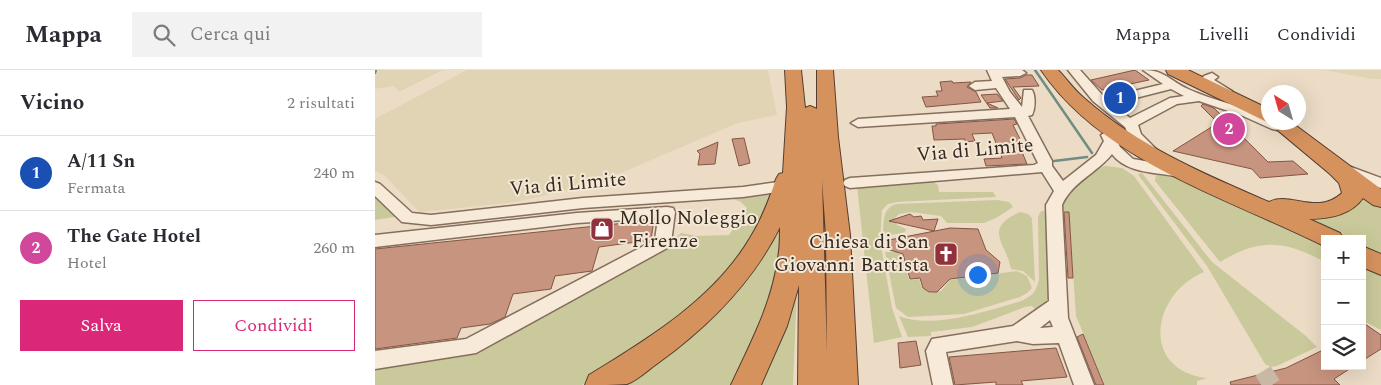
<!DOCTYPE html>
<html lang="it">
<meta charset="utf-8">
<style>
:root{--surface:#fff;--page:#f2f2f3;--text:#2b2b33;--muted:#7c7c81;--line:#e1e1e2;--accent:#db2777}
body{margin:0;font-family:Spectral,serif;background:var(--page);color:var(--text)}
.controls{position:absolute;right:15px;bottom:15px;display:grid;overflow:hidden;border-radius:0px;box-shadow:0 5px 20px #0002}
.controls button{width:45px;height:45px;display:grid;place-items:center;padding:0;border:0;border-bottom:1px solid var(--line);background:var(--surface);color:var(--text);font:25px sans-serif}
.compass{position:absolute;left:886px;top:15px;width:45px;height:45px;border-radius:50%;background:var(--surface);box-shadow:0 5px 20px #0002;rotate:323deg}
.you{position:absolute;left:602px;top:204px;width:18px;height:18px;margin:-12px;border:4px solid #fff;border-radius:50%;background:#1a73e8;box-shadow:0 0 0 8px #1a73e833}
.badge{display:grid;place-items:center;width:32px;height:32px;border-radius:50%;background:var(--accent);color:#fff;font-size:16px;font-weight:700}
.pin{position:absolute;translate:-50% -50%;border:2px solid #fff;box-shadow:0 1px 5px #0006}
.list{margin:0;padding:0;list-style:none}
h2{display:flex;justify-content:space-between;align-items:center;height:65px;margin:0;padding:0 20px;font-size:21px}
h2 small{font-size:16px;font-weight:400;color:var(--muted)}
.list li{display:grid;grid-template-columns:32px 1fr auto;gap:15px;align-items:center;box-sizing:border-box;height:75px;padding:0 20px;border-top:1px solid var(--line)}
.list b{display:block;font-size:19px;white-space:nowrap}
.list p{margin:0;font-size:16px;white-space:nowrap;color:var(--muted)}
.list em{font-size:16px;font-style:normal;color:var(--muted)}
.actions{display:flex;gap:10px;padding:15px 20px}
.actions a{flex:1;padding:11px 0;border:1px solid var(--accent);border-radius:0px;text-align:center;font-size:18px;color:var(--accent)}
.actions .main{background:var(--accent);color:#fff}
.icon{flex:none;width:28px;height:28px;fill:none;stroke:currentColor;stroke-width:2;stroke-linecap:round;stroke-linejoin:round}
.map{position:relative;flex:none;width:1006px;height:315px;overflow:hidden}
header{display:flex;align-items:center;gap:30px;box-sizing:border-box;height:70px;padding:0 25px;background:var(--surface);border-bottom:1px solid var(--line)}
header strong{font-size:24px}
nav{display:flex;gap:28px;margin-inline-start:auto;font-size:18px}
.search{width:350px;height:45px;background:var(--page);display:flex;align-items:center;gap:12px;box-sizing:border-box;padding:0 18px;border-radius:0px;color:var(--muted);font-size:19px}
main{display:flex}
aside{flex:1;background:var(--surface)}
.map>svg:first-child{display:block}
</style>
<header>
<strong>Mappa</strong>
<div class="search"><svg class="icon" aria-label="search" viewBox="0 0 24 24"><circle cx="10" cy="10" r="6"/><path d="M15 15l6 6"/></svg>Cerca qui</div>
<nav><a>Mappa</a><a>Livelli</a><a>Condividi</a></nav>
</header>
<main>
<aside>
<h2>Vicino<small>2 risultati</small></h2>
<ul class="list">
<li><span class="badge" style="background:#1a4fb4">1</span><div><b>A/11 Sn</b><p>Fermata</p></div><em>240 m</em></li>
<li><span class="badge" style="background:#d1479c">2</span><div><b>The Gate Hotel</b><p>Hotel</p></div><em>260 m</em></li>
</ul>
<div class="actions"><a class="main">Salva</a><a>Condividi</a></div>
</aside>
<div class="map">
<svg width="1006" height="315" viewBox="0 0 1006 315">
<rect width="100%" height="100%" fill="#ecdcc6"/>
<g fill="#e1d4b4">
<path d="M 4,0 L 68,0 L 24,22 L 19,16 L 0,19 L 0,7 Z"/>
<path d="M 92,0 L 393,0 L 402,45 L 363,53 L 246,103 L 189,121 L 141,132 L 47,142 L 43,141 L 10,106 L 0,101 L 0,49 Z"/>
<path d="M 949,0 L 1006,0 L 1006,9 L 997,9 Z"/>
</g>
<g fill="#c9c99b">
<path d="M 731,96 L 747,98 L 759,106 L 829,202 C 777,223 764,300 832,308 L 822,311 L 822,315 L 730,315 L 701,246 L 694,143 L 685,139 L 689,124 L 723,97 Z"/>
<path d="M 792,101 L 950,169 L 950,192 C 909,170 885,168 845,192 L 780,111 L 781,104 Z"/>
<path d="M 767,103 L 837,192 L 931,266 L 942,277 L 902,296 L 896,297 L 890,294 L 832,196 L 764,106 L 763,104 Z"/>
<path d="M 555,110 L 563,115 L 564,122 L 618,122 L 621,127 L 522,132 L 513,134 L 507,140 L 505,170 L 517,238 L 527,267 L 499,273 L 482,116 Z"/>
<path d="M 0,123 L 21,145 L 19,147 L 0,150 Z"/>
<path d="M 398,124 L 386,156 L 337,221 L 244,293 L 207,315 L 0,315 L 0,295 L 86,283 L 295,173 L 306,163 L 322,166 L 354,165 L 372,138 L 366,132 L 353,127 Z"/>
<path d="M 985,126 L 1006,137 L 1006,186 L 987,176 L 987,169 C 960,169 937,153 913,141 Z"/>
<path d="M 622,130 L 634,132 L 638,137 L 621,148 L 609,153 L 572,153 L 566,146 L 536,142 L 524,144 L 520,148 L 522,155 L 531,159 L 530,162 L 508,167 C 509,154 506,139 521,134 Z"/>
<path d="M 666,141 L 673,141 L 675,222 L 672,231 L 662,241 L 657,236 L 650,237 L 597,257 L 556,262 L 556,266 L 533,267 L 524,246 C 554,258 597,245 626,237 C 636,234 647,232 655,226 C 661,222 662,216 664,210 L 663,147 Z"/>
<path d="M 645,142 L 653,144 L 657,148 L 660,212 L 648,201 L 636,199 C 631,172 607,159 645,142 Z"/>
<path d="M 408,146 L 398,232 L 363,315 L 240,315 L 270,296 Z"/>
<path d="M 510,182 L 522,182 L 527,186 L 534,210 L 544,209 L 547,218 L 555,223 L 566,221 L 575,210 L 642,201 L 652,206 L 657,218 L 652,223 L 645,227 L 589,244 L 533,247 L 521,238 Z"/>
<path d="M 987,192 L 1006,204 L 1006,260 L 987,250 Z"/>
<path d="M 422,219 L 418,315 L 374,315 Z"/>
</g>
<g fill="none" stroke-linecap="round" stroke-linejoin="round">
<g stroke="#6f8d82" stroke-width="2.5">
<path d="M 660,0 L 717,83"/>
<path d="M 0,3 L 1,0"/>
<path d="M 679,91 L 712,87"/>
</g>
</g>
<g fill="#c7947f" stroke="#835644">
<path d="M 760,0 L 774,10 L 727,20 L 716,10 Z"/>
<path d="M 651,5 L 657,5 L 664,16 L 638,17 L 646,28 L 644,30 L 630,9 L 645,8 Z"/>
<path d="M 577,11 L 578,13 L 596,12 L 592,17 L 601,22 L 606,32 L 551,37 L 547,27 L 563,26 L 561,21 L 567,21 L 565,12 Z"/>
<path d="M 622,24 L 628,31 L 612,33 L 623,38 L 615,38 L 606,25 Z"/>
<path d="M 828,34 L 839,38 L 893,92 L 918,91 L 933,104 L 885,108 L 877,99 L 798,81 L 843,53 L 826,36 Z"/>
<path d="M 639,49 L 642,54 L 638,55 L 649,77 L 645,77 L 652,94 L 611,96 L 609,89 L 627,88 L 617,63 L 597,64 L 600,71 L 590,72 L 590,69 L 559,70 L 557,56 L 561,56 L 561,54 Z"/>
<path d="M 369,68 L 375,93 L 364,96 L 357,69 Z"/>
<path d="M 343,72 L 340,94 L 323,95 L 325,84 L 322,81 Z"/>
<path d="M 689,142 L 694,142 L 698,208 L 693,208 Z"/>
<path d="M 535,144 L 539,147 L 546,146 L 548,150 L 563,149 L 559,161 L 514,151 Z"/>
<path d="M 279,150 L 276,170 L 224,177 L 217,201 L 180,206 L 176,219 L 138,224 L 130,247 L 115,254 L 86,258 L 82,268 L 0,279 L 0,179 Z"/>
<path d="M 575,158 L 603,159 L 611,180 L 625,192 L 623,203 L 575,209 L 562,222 L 554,222 L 548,218 L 545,208 L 535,209 L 528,184 L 515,180 L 514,170 Z"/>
<path d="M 987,252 L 1006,265 L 1006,279 L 987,291 Z"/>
<path d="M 708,264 L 729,315 L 721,315 L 702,267 Z"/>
<path d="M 541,271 L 546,295 L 525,298 L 523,273 Z"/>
<path d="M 681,278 L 692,307 L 646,311 L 648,315 L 621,315 L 621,312 L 580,315 L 574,287 Z"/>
<path d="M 950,279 L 950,296 L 979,296 L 959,309 L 965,315 L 856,315 L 855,312 L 911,298 Z"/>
</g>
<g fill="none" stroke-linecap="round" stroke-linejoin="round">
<path stroke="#c8b8a5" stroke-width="18" stroke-dasharray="18 9" stroke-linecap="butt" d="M 888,301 L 897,315"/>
<g stroke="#866e5d" stroke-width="3">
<g id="minor">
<path d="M 612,0 L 647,0 L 651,3 L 645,6 L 627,7 L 635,22 L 647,37 L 649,20 L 657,20 C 661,27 660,39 657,45 L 653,46 L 677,91 L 677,96 L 688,111 L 721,85 L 729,71 L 726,65 L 733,61 L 738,62 L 745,77 L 758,89 L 805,97 L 810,99 L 812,102 L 810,105 L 805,107 C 782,102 752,104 737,84 C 722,103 697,112 687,135 L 693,248 L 719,315 L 699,315 L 684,273 L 658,274 L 642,271 L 571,282 L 578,315 L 558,315 L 551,281 L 557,269 L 638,256 L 674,231 L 671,135 L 679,121 L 667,102 L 475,118 L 470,116 L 468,113 L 470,110 L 475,108 L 659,95 L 663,93 L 640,47 L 483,57 L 476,53 L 483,49 L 635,39 L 621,18 L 600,20 L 594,16 L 600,12 L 617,11 ZM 675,250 L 678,257 L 665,258 Z"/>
<path d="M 693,0 L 705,0 L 730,28 L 788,14 L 768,0 C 790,0 795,11 813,19 C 839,31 868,36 894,47 L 894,52 L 905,52 L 909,56 L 902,60 L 897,59 L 868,46 L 824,31 L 802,34 L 763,55 L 766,64 L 784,82 L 777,86 L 772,85 L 755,69 L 750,57 L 718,31 ZM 796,19 L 809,26 L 795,28 L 755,48 L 737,34 Z"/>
<path d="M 837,3 L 843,7 L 839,10 L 857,21 L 855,24 C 846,26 830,17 827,8 L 829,6 Z"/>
<path d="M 976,97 L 1006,108 L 1006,118 C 994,115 976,112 969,102 L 971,99 Z"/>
<path d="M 0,112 L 5,114 L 37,143 L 56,145 L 208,128 L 368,117 L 403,112 L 408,114 L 411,117 L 408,120 L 403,122 L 368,127 L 208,138 L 56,155 L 27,152 L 0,126 Z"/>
<path d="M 292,137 L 298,138 L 300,142 L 296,173 L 294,177 L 101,283 L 0,299 L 0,281 L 91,269 L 280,170 L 283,148 L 202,153 L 0,177 L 0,165 L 202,143 Z"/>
</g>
</g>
<g stroke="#543d31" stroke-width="2">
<g id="highway">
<path d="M 410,0 L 426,0 L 430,38 L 435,36 L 442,39 L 442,0 L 458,0 L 463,67 L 475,165 L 483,315 L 423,315 L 424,215 L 412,256 L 386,315 L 356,315 C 375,274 397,234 403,188 C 405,178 405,167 405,157 C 377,213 334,256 283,293 C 274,299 263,310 252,314 C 243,315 220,315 210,315 L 214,305 C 273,269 339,229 375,168 C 387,149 394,130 401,109 L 404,104 L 408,103 L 412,37 ZM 447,110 L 451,165 L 452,283 Z"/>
<path d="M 666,0 L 683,0 C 692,9 699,20 709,28 C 763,76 829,104 894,132 C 915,121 942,146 967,123 L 964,113 L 955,104 L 894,53 L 793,4 L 791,0 L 813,0 L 894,39 L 894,52 L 916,52 L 1006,119 L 1006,137 L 998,135 L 988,128 C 976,145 954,149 934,149 L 965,163 L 968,169 L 950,169 L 950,176 L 947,175 C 852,128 728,91 666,0 Z"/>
<path d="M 987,176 L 1006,184 L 1006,205 L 987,197 Z"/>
</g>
</g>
<use href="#minor" fill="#f7ead9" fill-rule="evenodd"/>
<use href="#highway" fill="#d5925d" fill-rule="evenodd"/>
</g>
<defs>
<g id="shop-square" transform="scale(1.25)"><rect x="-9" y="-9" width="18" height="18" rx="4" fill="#91313d" stroke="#f3e7d5"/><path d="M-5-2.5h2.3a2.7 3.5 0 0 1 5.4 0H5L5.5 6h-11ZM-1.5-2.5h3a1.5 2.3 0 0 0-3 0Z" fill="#fff"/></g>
<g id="church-square" transform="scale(1.25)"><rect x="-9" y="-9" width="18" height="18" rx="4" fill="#91313d" stroke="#f3e7d5"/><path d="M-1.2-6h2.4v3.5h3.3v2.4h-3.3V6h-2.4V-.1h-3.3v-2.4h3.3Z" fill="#fff"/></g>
</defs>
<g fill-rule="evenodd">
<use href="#shop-square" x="227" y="159"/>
<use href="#church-square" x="571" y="184"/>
</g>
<g text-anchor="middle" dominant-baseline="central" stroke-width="4" stroke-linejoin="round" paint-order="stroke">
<g font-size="20" fill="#372820" stroke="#f3e7d5">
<text transform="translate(600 80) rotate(-5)">Via di Limite</text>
<text transform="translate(193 114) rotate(-5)">Via di Limite</text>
</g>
<g font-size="20" fill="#372820" stroke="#f3e7d5" text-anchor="start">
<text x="244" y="148">Mollo Noleggio<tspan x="244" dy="23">- Firenze</tspan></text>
<text x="554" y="172" text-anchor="end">Chiesa di San<tspan x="554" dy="23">Giovanni Battista</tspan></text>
</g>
</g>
</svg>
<div class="controls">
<button>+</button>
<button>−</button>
<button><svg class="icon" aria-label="layers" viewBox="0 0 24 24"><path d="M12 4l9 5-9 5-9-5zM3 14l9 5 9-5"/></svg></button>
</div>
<svg class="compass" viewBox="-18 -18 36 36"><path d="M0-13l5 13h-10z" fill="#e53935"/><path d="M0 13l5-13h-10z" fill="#7c7c81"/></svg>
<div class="you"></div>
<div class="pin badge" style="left:745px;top:28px;background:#1a4fb4">1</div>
<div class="pin badge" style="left:854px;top:59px;background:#d1479c">2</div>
</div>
</main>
